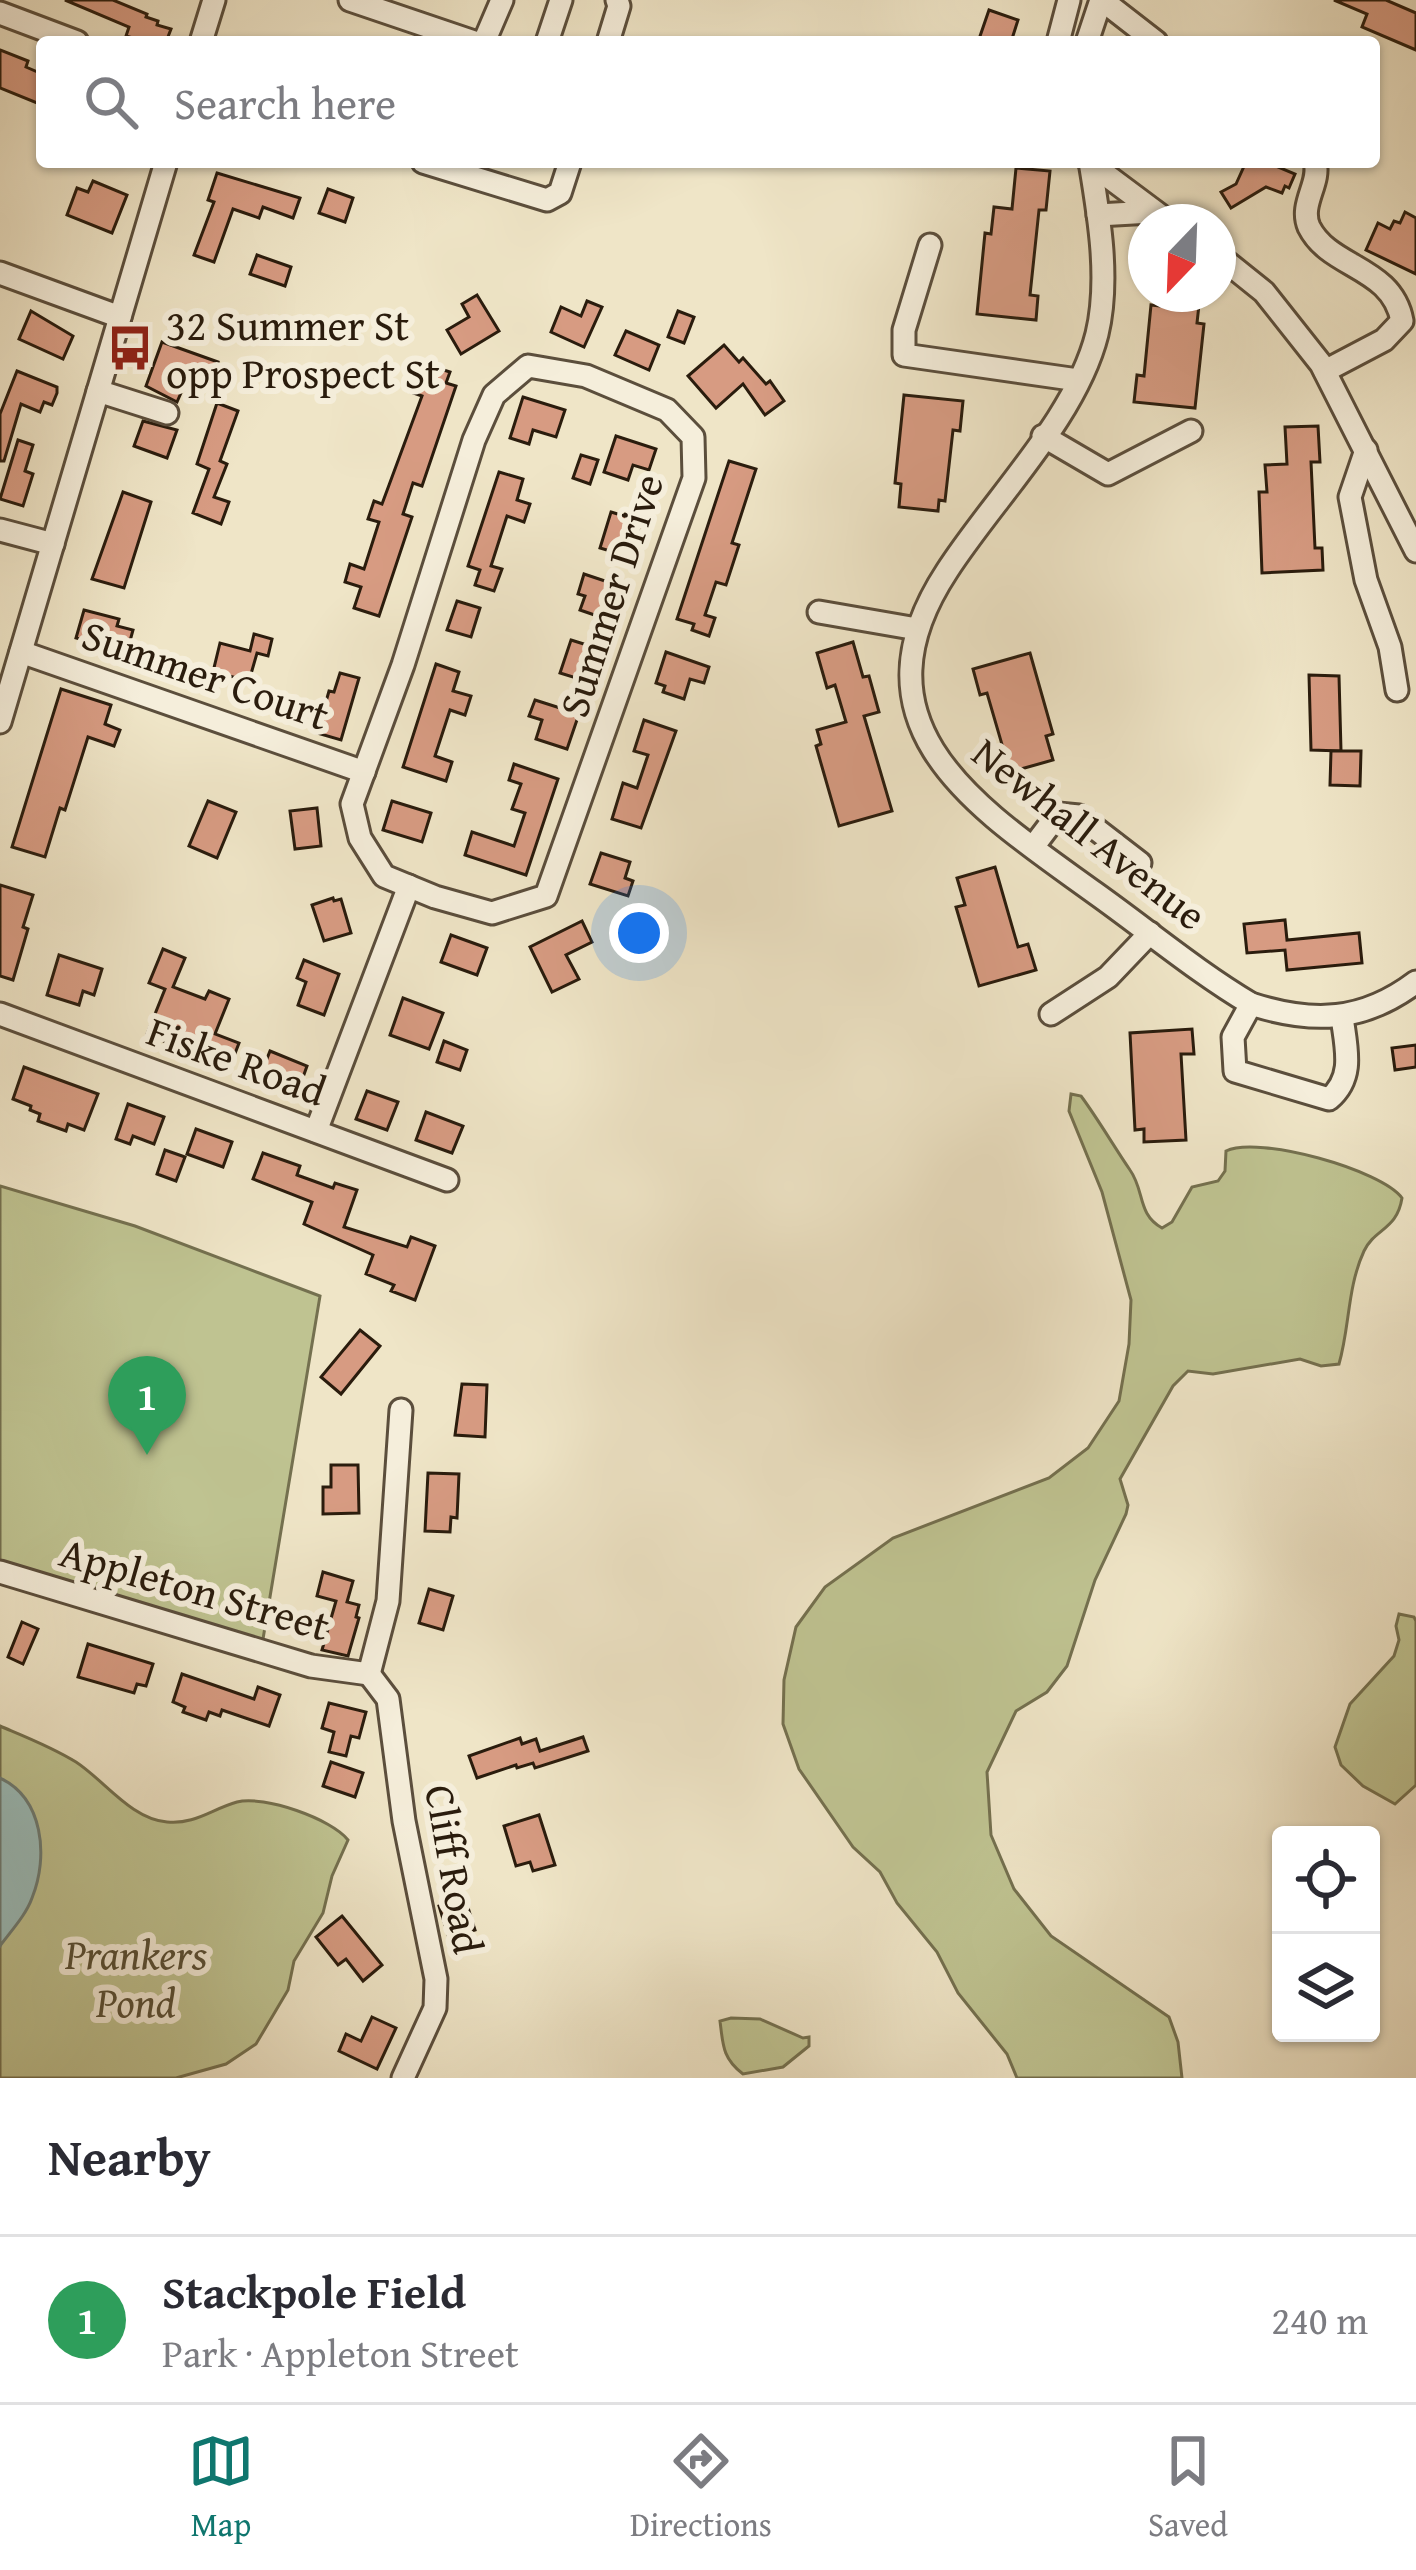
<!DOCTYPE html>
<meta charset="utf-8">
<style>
:root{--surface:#fff;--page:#f7f7f7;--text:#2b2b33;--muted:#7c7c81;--line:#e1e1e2;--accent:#0f766e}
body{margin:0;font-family:"Gentium Book Plus",serif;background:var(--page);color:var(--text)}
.controls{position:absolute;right:36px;bottom:36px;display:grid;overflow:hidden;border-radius:12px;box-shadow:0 3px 9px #0004}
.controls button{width:108px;height:108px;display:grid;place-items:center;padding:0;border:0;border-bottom:3px solid var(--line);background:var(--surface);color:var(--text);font:60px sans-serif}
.compass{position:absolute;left:1128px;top:204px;width:108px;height:108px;border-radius:50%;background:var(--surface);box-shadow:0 3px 9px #0004;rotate:203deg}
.you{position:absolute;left:639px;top:933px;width:42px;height:42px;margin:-30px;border:9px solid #fff;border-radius:50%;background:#1a73e8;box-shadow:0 0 0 18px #1a73e833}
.badge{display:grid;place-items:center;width:78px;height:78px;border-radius:50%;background:var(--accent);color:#fff;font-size:39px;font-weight:700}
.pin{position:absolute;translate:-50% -99px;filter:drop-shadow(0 3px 6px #0008)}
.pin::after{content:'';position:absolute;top:63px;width:42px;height:36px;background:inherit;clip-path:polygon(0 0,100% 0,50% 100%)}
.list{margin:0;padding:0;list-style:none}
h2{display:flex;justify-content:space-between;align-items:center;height:156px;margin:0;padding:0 48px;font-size:51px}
h2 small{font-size:39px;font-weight:400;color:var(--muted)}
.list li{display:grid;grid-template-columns:78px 1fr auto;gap:36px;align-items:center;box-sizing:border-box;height:168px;padding:0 48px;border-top:3px solid var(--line)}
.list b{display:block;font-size:45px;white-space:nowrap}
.list p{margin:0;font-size:39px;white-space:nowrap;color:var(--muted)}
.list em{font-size:39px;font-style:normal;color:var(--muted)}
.icon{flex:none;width:66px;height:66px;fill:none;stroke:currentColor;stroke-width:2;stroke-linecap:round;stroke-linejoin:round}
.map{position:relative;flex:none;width:1416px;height:2078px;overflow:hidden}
.search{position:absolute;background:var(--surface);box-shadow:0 3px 9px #0004;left:36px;right:36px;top:36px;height:132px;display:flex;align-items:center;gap:30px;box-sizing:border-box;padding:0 42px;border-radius:12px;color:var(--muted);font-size:45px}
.sheet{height:324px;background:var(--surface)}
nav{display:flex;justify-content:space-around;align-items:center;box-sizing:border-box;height:168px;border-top:3px solid var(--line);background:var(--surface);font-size:33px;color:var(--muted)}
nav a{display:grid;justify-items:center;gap:6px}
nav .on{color:var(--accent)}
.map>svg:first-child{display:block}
</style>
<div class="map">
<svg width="1416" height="2078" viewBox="0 0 1416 2078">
<rect width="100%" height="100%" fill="#efe5c7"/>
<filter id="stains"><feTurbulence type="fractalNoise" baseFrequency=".00167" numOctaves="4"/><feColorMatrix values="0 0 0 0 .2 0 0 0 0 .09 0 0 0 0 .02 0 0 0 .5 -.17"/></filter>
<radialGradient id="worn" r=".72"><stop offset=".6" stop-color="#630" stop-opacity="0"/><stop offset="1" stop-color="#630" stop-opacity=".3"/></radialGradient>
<g fill="#bfc391" stroke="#74704f" stroke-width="3">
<path d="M 1071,1094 L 1081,1096 C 1098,1119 1113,1145 1130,1170 C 1145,1191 1137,1214 1162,1228 L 1172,1222 L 1192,1187 L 1218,1181 L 1225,1171 L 1226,1151 C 1258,1135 1382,1170 1402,1198 C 1397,1230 1375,1228 1364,1251 C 1347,1288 1350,1326 1339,1364 L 1321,1366 L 1300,1359 L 1213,1374 L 1188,1371 L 1173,1386 L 1120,1479 L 1128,1505 L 1126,1514 L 1095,1580 L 1067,1666 L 1047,1692 L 1016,1711 L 987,1772 L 991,1835 L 1014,1889 L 1051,1936 L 1169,2017 L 1178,2042 L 1182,2078 L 1017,2078 L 1007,2054 L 958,1993 L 937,1952 L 897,1903 L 880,1872 L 853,1847 L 799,1769 L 783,1724 L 784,1680 L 796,1627 L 825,1587 L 893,1538 L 1049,1478 L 1088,1448 L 1119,1401 L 1129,1344 L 1131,1300 L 1102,1192 L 1069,1111 Z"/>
<path d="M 0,1186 L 135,1226 L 320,1296 L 262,1645 L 0,1564 Z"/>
<path d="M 1399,1614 L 1414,1617 L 1416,1621 L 1416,1785 L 1395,1804 L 1363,1786 L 1341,1765 L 1335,1747 L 1350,1704 L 1394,1656 L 1399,1640 L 1396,1626 Z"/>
<path d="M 0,1726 C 26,1737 52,1747 76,1762 C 105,1781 131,1819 167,1822 C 194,1825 212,1809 237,1802 C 264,1795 332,1819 348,1840 L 332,1876 L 323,1913 L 294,1961 L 288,1990 L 256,2044 L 226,2064 L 176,2078 L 0,2078 Z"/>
<path d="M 731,2018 L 760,2019 L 803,2038 L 809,2037 L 809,2046 L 783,2067 L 743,2074 C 722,2058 723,2044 720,2021 Z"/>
</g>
<path fill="#9bbebc" stroke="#6e7d76" stroke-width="3" d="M 0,1778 C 43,1798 49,1856 32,1898 C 26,1915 11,1931 0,1946 Z"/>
<g fill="#d79b82" stroke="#2a1c0d" stroke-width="3">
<path d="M 65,0 L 113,0 L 147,14 L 146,17 L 158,21 L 157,25 L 171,29 L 166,42 L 146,42 L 126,36 L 129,27 Z"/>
<path d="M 1334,0 L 1386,0 L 1416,13 L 1416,50 L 1362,27 L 1367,14 Z"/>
<path d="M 989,10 L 1018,20 L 1011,42 L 978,42 Z"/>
<path d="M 0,50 L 28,61 L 26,67 L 42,74 L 42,105 L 0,88 Z"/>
<path d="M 1246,162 L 1266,162 L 1295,174 L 1289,188 L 1285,186 L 1282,193 L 1266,187 L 1231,208 L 1221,192 L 1236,184 Z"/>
<path d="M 1016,168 L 1050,171 L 1046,210 L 1039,210 L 1030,295 L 1038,296 L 1036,320 L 977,314 L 985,233 L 991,234 L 994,207 L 1012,209 Z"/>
<path d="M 217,173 L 300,198 L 293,218 L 263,207 L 259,218 L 233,209 L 214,262 L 194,255 L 214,202 L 208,200 Z"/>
<path d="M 93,181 L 127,195 L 112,233 L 67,215 L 77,188 L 88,192 Z"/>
<path d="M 328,189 L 353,198 L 345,222 L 319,213 Z"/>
<path d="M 1405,212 L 1416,218 L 1416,274 L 1366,250 L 1378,223 L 1390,229 L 1394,221 L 1400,223 Z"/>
<path d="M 257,255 L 291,267 L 285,286 L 250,274 Z"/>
<path d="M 1162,294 L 1200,296 L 1197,323 L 1204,324 L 1195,408 L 1134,402 L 1137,375 L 1144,376 L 1151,305 L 1161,306 Z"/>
<path d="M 477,295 L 499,331 L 461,354 L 447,330 L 469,317 L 462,304 Z"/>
<path d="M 587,301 L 602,307 L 584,347 L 551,332 L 561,307 L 581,316 Z"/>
<path d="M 31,311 L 73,336 L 63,359 L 19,339 Z"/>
<path d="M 678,311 L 694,317 L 684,343 L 668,337 Z"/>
<path d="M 626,331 L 659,345 L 649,370 L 615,355 Z"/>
<path d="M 162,342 L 218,362 L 210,385 L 188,377 L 177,402 L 146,386 Z"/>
<path d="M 724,345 L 739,362 L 743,358 L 766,384 L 770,381 L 784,401 L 765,415 L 743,384 L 716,408 L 688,376 Z"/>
<path d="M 431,366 L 450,372 L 446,383 L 456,386 L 422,486 L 413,483 L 403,514 L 412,517 L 379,616 L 354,608 L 361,587 L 345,582 L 350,564 L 364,569 L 379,522 L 368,519 L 374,501 L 382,504 L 422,396 L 408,391 L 415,370 L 428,375 Z"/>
<path d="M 17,371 L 57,387 L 57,393 L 52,405 L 44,402 L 40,412 L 21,404 L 4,461 L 0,461 L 0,414 Z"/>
<path d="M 904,395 L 963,401 L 960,431 L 953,430 L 945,501 L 939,500 L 938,511 L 899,507 L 901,484 L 895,483 Z"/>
<path d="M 523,397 L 565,410 L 556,437 L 533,430 L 529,444 L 510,438 Z"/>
<path d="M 217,403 L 238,411 L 220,461 L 227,464 L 214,497 L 229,502 L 221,524 L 193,513 L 209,469 L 197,464 Z"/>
<path d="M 143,421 L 177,430 L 167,458 L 134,446 Z"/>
<path d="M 1318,426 L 1320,462 L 1311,462 L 1315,548 L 1322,548 L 1323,570 L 1262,573 L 1259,492 L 1267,492 L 1265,465 L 1287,464 L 1285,427 Z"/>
<path d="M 616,436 L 656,449 L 649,470 L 633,465 L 628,480 L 604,472 Z"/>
<path d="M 18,440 L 33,445 L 25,471 L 33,474 L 23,506 L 0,499 Z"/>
<path d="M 581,455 L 598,460 L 590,484 L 573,478 Z"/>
<path d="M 729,461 L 756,469 L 732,543 L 739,545 L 726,585 L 716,582 L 705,615 L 715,618 L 709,636 L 692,630 L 694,624 L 677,619 Z"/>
<path d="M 499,472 L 523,479 L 517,500 L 530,504 L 524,522 L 507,516 L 491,566 L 502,569 L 494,591 L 475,585 L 480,570 L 468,566 Z"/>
<path d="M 123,492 L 151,502 L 124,588 L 92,579 Z"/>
<path d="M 611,512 L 641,521 L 630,557 L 600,548 Z"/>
<path d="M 584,574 L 611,583 L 608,592 L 617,595 L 609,620 L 580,610 L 585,596 L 578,594 Z"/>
<path d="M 457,601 L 480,608 L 471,637 L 447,630 Z"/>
<path d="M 84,610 L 119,619 L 117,626 L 133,630 L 127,652 L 76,638 Z"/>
<path d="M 254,634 L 272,639 L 268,656 L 257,653 L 249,681 L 213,672 L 220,643 L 250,651 Z"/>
<path d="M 571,640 L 600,649 L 589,682 L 560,673 Z"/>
<path d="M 853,642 L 863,677 L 869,676 L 879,712 L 864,716 L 892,811 L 839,826 L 816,746 L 821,744 L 817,730 L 846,722 L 835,685 L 827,688 L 817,653 Z"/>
<path d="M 666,652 L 709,667 L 704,683 L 690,679 L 684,699 L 663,692 L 665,686 L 656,683 Z"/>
<path d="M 1030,653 L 1053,734 L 1046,736 L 1053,760 L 1010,772 L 987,693 L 980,695 L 973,669 Z"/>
<path d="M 436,664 L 459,672 L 453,691 L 471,696 L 465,715 L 450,710 L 435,756 L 452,762 L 446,781 L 403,767 Z"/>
<path d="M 340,673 L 359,678 L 341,740 L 317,733 L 329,691 L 334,692 Z"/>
<path d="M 1309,675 L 1339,676 L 1341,751 L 1311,750 Z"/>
<path d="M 61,689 L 111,705 L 105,724 L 120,730 L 114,746 L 88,737 L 65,810 L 60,808 L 45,857 L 12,847 Z"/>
<path d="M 535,700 L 579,714 L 567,749 L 536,739 L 542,720 L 529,716 Z"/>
<path d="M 644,720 L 676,731 L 641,828 L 612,819 L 623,783 L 637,788 L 648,755 L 634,751 Z"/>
<path d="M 1331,751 L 1361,751 L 1360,786 L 1330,785 Z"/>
<path d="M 514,764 L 558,779 L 526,875 L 465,855 L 472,832 L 514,846 L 525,813 L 512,809 L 521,784 L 509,780 Z"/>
<path d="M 208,801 L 236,812 L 217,858 L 189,846 Z"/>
<path d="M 392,801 L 431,813 L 422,842 L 383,830 Z"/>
<path d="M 317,808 L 321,846 L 295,849 L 290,811 Z"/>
<path d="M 601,853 L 630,862 L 625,878 L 633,881 L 628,896 L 590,884 Z"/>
<path d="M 995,867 L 1018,947 L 1028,944 L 1036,970 L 979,986 L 956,907 L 965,905 L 957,878 Z"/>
<path d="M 0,885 L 33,895 L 23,927 L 28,929 L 13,980 L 0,976 Z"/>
<path d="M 333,898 L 334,901 L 341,899 L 351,933 L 324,941 L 312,905 Z"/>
<path d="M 1285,920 L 1287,940 L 1359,933 L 1362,963 L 1287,970 L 1285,950 L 1247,953 L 1244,924 Z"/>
<path d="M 582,921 L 592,942 L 566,955 L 579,979 L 552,992 L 530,947 Z"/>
<path d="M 451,935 L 487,948 L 477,975 L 441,962 Z"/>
<path d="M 163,949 L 185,958 L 173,987 L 205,999 L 209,991 L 229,999 L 215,1034 L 239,1043 L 229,1069 L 147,1034 L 165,989 L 149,983 Z"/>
<path d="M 59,955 L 102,969 L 94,995 L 83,991 L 79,1005 L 47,995 Z"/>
<path d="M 304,960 L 339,974 L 324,1015 L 298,1005 L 306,982 L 297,978 Z"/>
<path d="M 403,998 L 443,1013 L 429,1049 L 390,1035 Z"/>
<path d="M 1192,1029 L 1194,1054 L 1181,1054 L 1186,1140 L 1144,1142 L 1144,1129 L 1135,1130 L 1130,1033 Z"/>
<path d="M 444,1041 L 467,1050 L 460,1070 L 437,1062 Z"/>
<path d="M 1416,1045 L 1416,1067 L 1395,1070 L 1392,1048 Z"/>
<path d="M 270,1051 L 307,1066 L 297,1094 L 259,1079 Z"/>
<path d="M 24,1067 L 98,1094 L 84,1130 L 68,1124 L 66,1131 L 38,1121 L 40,1114 L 30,1110 L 31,1106 L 13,1099 Z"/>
<path d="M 367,1091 L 398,1102 L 387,1130 L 356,1119 Z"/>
<path d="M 128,1104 L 164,1117 L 154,1144 L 133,1136 L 130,1144 L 116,1139 Z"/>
<path d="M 426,1112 L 463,1126 L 452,1153 L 416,1140 Z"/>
<path d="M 196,1129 L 232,1142 L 223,1167 L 187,1154 Z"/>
<path d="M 165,1150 L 185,1157 L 176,1181 L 157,1174 Z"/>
<path d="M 263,1153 L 300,1166 L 297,1175 L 333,1188 L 335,1183 L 357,1190 L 344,1227 L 407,1247 L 411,1237 L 435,1246 L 415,1300 L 391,1291 L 394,1285 L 366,1274 L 373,1255 L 304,1224 L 312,1202 L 253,1179 Z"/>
<path d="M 360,1330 L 380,1346 L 341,1394 L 321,1377 Z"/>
<path d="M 462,1384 L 487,1385 L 485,1437 L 455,1435 Z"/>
<path d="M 331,1465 L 358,1465 L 359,1513 L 323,1514 L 323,1487 L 331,1487 Z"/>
<path d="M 428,1473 L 459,1474 L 457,1518 L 451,1517 L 450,1532 L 425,1531 Z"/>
<path d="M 323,1572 L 353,1581 L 347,1602 L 359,1605 L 356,1617 L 359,1618 L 348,1656 L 322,1650 L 336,1601 L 317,1596 Z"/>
<path d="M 429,1589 L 453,1596 L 443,1630 L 419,1623 Z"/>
<path d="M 22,1622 L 38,1629 L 23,1664 L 8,1657 Z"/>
<path d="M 88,1644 L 153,1664 L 146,1686 L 137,1684 L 134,1693 L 78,1677 Z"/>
<path d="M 182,1674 L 254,1699 L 258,1687 L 280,1695 L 269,1726 L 222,1710 L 220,1716 L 209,1712 L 206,1720 L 183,1712 L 185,1707 L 173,1702 Z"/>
<path d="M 329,1703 L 366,1712 L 359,1738 L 351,1736 L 346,1756 L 329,1752 L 334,1732 L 322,1728 Z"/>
<path d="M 583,1737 L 588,1751 L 535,1768 L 533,1763 L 517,1768 L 516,1765 L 477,1778 L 469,1756 L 520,1738 L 522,1744 L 536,1739 L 540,1751 Z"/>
<path d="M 331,1762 L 363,1773 L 355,1797 L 323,1786 Z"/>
<path d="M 539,1815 L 555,1865 L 533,1871 L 530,1862 L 516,1866 L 504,1826 Z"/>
<path d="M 465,1898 L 475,1930 L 449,1938 L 439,1906 Z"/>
<path d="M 342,1916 L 382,1965 L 363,1981 L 346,1959 L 338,1965 L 316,1937 Z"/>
<path d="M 372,2017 L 396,2028 L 377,2069 L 339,2051 L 346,2034 L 361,2041 Z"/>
</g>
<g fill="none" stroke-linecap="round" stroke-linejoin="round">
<g stroke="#5b4e3c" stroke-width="27">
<g id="minor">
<path d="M 350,0 L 474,42"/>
<path d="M 1102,0 L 1156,42"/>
<path d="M 0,13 L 77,42"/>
<path d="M 201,42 L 214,0"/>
<path d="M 484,42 L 502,0"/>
<path d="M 547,42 L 561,0"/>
<path d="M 608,42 L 619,6 L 617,0"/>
<path d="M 1058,42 L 1069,0"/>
<path d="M 1087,42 L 1101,0"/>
<path d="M 423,162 L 547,200 L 560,193 L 570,162"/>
<path d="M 1090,162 C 1099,216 1110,280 1097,334 C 1076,418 994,498 947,571 C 844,728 982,811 1095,893 C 1147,930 1197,972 1251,1004 C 1313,1024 1363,1022 1416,982"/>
<path d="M 1315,162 C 1321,183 1299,204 1309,227 C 1330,269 1392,266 1402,321 L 1384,340 L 1325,371"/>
<path d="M 1090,163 L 1169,222"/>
<path d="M 1098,215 L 1151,212"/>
<path d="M 930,245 L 904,330 L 904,355 L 1078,380"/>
<path d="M 1218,255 L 1264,292 L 1321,364 L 1416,551"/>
<path d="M 0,273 L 120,317"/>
<path d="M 528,366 L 586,376 L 667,410 L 693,437 L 694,478 L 546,896 L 492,913 L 435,897 L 384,876 L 360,838 L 352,804 L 403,665 L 474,440 L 494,395 Z"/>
<path d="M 98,391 L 167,413"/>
<path d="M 1043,436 L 1108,474 L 1191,431"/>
<path d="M 1366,450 L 1350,497 L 1366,580 L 1390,647 L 1397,690"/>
<path d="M 0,530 L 53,544"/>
<path d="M 819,612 L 917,629"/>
<path d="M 21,652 L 364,772"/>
<path d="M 0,722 L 166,162"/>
<path d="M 1033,847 L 1058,814 L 1079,816 L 1140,863"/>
<path d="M 1251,1004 L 1233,1037 L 1235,1071 L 1329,1099 C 1355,1077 1346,1048 1342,1017"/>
<path d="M 0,1014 L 447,1180"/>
<path d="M 1051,1014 L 1108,977 L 1150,933"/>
<path d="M 316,1131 L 409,886"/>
<path d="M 0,1572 L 311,1666 L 369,1674"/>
<path d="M 369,1674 L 388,1699 L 404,1821 L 436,1979 L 435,2008 L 403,2078"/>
<path d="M 369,1674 L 388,1601 L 401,1410"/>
</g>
</g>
<use href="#minor" stroke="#f5eedb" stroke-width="21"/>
</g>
<defs>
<g id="bus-bare" transform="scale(3.6)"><path d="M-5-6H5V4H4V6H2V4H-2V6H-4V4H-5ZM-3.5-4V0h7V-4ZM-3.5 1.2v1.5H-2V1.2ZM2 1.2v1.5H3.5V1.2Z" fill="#8f2418" stroke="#f5eedb" stroke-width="2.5" paint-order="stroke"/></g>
</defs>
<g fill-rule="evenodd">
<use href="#bus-bare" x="130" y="348"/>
</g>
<g text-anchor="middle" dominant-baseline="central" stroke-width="12" stroke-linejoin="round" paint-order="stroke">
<g font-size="42" fill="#2a1c0d" stroke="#f5eedb" text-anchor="start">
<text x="166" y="324">32 Summer St<tspan x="166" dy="48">opp Prospect St</tspan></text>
</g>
<g font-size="42" fill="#2a1c0d" stroke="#f5eedb">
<text transform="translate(610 595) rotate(-72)">Summer Drive</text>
<text transform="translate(206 674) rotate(19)">Summer Court</text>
<text transform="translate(1090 833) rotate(38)">Newhall Avenue</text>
<text transform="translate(237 1060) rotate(20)">Fiske Road</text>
<text transform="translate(195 1588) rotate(16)">Appleton Street</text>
<text transform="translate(455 1869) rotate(80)">Cliff Road</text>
</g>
<g font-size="42" font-style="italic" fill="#574e35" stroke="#f5eedb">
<text x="136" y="1953">Prankers<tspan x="136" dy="48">Pond</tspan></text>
</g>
</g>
<rect width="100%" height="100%" filter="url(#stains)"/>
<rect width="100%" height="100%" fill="url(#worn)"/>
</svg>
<div class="controls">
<button><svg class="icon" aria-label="locate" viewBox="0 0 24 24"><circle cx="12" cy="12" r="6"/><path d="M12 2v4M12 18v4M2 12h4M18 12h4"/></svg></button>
<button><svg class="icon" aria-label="layers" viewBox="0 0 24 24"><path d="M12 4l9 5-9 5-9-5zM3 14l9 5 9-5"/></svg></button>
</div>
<svg class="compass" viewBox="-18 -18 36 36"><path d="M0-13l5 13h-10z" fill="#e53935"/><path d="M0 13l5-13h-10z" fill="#7c7c81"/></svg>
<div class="you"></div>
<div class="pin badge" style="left:147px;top:1455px;background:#2e9e5b">1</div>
<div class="search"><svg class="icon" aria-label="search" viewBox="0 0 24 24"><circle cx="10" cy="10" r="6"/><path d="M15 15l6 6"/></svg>Search here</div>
</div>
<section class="sheet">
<h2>Nearby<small></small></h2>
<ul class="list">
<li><span class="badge" style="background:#2e9e5b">1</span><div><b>Stackpole Field</b><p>Park · Appleton Street</p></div><em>240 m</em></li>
</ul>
</section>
<nav>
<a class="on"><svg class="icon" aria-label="map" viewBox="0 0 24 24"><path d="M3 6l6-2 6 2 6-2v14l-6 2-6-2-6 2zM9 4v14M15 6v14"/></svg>Map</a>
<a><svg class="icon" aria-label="directions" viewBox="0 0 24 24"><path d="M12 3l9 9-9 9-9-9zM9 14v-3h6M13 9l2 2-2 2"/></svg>Directions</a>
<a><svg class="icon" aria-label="saved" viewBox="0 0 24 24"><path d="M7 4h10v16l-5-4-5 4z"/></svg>Saved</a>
</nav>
